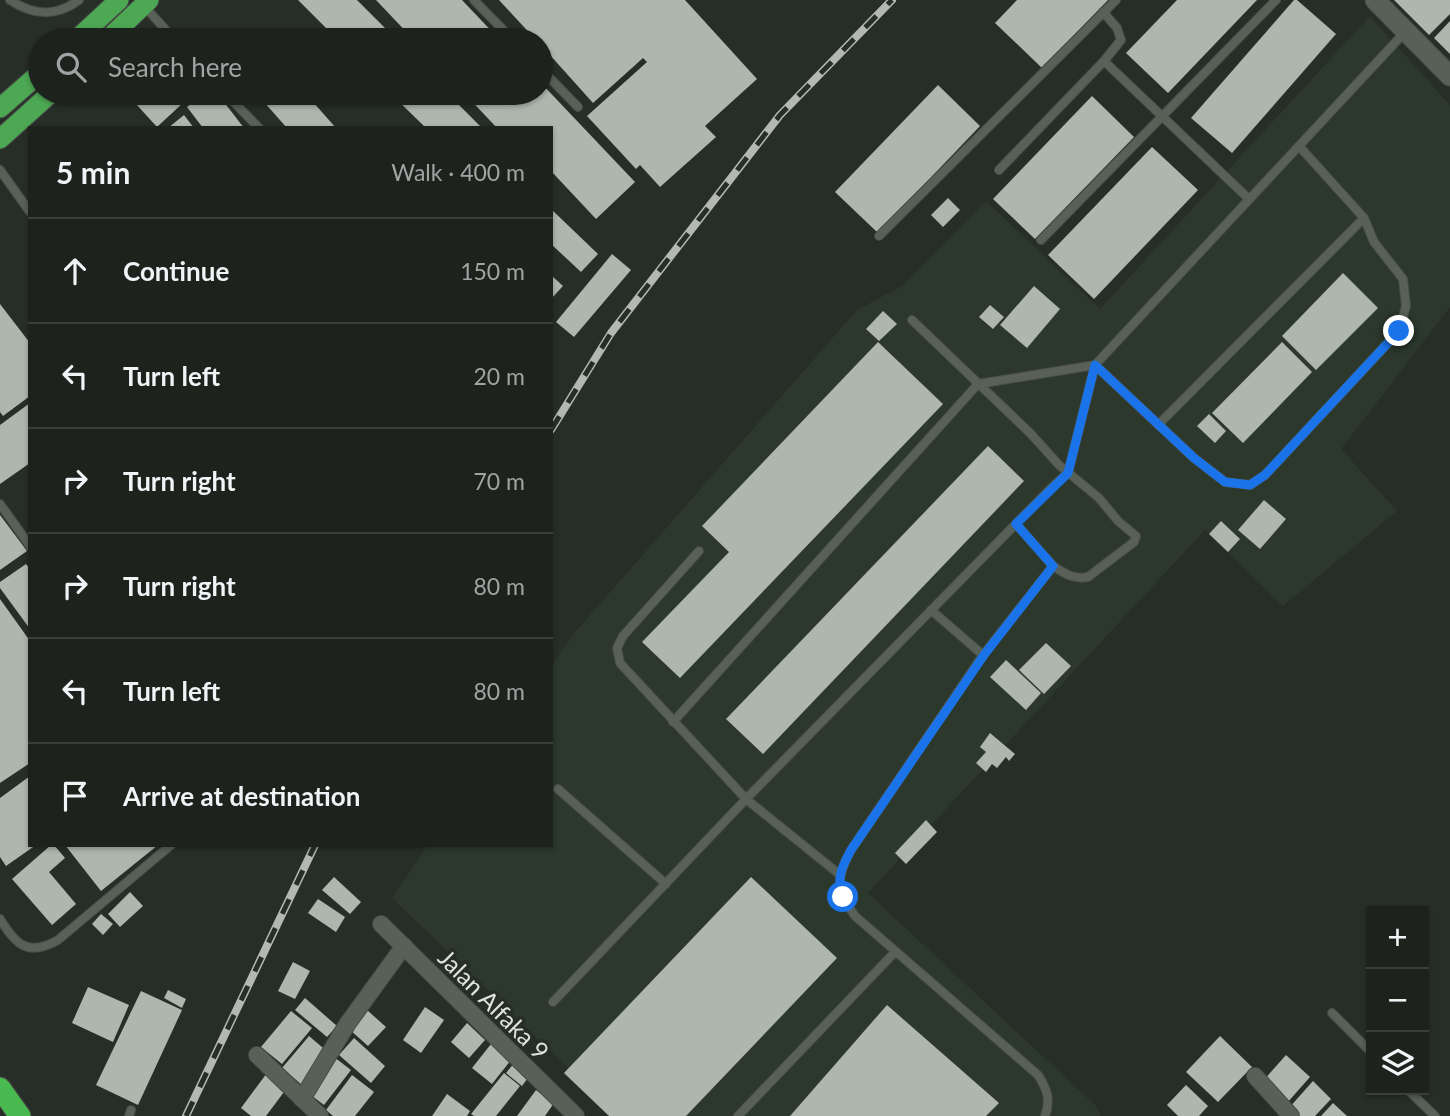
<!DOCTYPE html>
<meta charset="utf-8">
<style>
:root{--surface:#1d221d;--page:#252a26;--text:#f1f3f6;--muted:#a0a4a4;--line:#3b3f3b}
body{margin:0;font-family:Lato,sans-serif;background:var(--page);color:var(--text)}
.controls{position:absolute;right:21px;bottom:21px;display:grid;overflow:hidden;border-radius:0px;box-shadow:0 2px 5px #0004}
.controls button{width:63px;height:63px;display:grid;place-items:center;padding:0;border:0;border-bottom:2px solid var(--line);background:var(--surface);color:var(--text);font:35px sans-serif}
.stop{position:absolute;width:21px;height:21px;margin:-16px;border:5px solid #1a73e8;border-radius:50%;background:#fff}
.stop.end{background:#1a73e8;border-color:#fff;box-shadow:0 2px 7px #0008}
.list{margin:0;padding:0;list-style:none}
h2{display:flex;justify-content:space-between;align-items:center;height:91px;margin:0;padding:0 28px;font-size:30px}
h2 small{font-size:23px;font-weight:400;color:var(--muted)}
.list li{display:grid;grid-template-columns:46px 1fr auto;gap:21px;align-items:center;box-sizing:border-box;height:105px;padding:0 28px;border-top:2px solid var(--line)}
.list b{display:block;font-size:26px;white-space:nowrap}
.list em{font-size:23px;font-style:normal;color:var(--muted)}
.icon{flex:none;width:38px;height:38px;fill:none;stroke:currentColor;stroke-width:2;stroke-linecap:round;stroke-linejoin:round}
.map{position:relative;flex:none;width:1450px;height:1116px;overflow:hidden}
.search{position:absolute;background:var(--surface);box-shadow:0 2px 5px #0004;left:28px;top:28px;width:525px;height:77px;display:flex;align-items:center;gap:18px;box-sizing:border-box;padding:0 24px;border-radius:38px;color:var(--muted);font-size:26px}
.panel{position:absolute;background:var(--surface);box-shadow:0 2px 5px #0004;left:28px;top:126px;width:525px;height:721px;border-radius:0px}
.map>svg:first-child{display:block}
</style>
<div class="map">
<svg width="1450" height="1116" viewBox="0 0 1450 1116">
<rect width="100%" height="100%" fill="#272e27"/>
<path fill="#2c382c" d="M 1370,16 L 1450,105 L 1450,307 L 1341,449 L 1397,511 L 1283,606 L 1205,530 L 868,893 L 1095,1105 L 1101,1116 L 618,1116 L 392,898 L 428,845 L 551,845 L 551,666 L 576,631 L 857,310 L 902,286 L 986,201 L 1100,309 Z"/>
<g fill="#aeb6ae">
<path d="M 298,0 L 357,0 L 397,40 L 338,40 Z"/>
<path d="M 376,0 L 462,0 L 500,40 L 414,40 Z"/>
<path d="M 499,0 L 685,0 L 757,79 L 705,126 L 716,137 L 660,187 L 640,165 L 636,169 L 587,116 L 647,62 L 643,58 L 593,103 L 541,45 L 541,40 L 536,40 Z"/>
<path d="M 1017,0 L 1108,0 L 1042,68 L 995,23 Z"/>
<path d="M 1177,0 L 1257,0 L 1168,93 L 1126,53 Z"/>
<path d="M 1294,0 L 1297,0 L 1336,34 L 1232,153 L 1191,118 Z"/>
<path d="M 1394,0 L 1450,0 L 1450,14 L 1429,35 Z"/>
<path d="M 1450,21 L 1450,54 L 1434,38 Z"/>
<path d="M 541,83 L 635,182 L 596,219 L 551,171 L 551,128 L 497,128 L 464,93 L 541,93 Z"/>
<path d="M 938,85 L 980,126 L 878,233 L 835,192 Z"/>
<path d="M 126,93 L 176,93 L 184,102 L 157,127 Z"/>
<path d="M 205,93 L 217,93 L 244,128 L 203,128 L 187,107 Z"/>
<path d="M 256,93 L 305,93 L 336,128 L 287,128 Z"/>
<path d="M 390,93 L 447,93 L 482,128 L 426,128 Z"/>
<path d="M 1092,96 L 1134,137 L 1035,239 L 993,199 Z"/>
<path d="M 184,115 L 194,128 L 168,128 Z"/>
<path d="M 1152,147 L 1198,190 L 1094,299 L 1048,255 Z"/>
<path d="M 948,198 L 960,210 L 943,227 L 931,215 Z"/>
<path d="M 551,209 L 598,254 L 581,272 L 551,244 Z"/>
<path d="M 612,254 L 631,270 L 574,337 L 556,322 Z"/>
<path d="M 1343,273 L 1378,308 L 1316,370 L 1282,336 Z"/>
<path d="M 551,275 L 563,286 L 551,299 Z"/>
<path d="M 1034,286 L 1060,309 L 1027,348 L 1000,325 Z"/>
<path d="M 0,304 L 30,343 L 30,396 L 3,416 L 0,412 Z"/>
<path d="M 990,305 L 1004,317 L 993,329 L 979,317 Z"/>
<path d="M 883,311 L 897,324 L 879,341 L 866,329 Z"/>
<path d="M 878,342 L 943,404 L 680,678 L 642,642 L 729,552 L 702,526 Z"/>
<path d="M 1282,342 L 1312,372 L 1243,443 L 1212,413 Z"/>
<path d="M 30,403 L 30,463 L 0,484 L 0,425 Z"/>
<path d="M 1209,414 L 1226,431 L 1215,443 L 1197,426 Z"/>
<path d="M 988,446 L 1024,481 L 763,754 L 726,719 Z"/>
<path d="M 1264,500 L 1286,519 L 1260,549 L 1238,530 Z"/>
<path d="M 0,515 L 27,551 L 0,570 Z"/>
<path d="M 1221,521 L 1240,539 L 1228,552 L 1209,534 Z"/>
<path d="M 26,564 L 30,569 L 30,629 L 0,588 L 0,582 Z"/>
<path d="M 0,599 L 30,641 L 30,763 L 0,783 Z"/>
<path d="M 1046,643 L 1071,666 L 1044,694 L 1019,670 Z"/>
<path d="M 1006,660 L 1041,693 L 1026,710 L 990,677 Z"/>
<path d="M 990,733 L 1015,754 L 1009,761 L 1006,757 L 997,768 L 992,764 L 986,772 L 976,763 L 986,752 L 980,747 Z"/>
<path d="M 30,776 L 30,845 L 36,845 L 6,866 L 0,857 L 0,798 Z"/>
<path d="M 926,820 L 937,832 L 906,864 L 895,853 Z"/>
<path d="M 51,845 L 54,845 L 65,858 L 49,872 L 76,904 L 52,925 L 12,879 Z"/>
<path d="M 65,845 L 158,845 L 101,891 Z"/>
<path d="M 334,877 L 361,902 L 350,914 L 322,890 Z"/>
<path d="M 751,877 L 837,958 L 686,1116 L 609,1116 L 564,1073 Z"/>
<path d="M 130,892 L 143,906 L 120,927 L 108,914 Z"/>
<path d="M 318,899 L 345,917 L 336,932 L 308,913 Z"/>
<path d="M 101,914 L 113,924 L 103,935 L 92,924 Z"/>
<path d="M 293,962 L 310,971 L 295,999 L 278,991 Z"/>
<path d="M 88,987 L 129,1005 L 113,1042 L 72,1023 Z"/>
<path d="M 168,990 L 186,999 L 182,1008 L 164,998 Z"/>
<path d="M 141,991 L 182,1010 L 138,1105 L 96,1085 Z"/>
<path d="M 305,998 L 337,1026 L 327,1037 L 295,1010 Z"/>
<path d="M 887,1005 L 999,1103 L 986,1116 L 790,1116 Z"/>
<path d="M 425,1007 L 444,1020 L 421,1053 L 403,1040 Z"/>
<path d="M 367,1010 L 386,1027 L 368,1046 L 349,1029 Z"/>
<path d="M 291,1011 L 312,1028 L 282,1064 L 261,1047 Z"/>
<path d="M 467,1023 L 485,1040 L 469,1058 L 451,1042 Z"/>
<path d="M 309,1036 L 329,1053 L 302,1085 L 282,1068 Z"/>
<path d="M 1220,1036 L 1252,1067 L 1218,1102 L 1186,1072 Z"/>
<path d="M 354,1038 L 385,1066 L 371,1083 L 339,1055 Z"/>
<path d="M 491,1044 L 511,1060 L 492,1084 L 472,1068 Z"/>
<path d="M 1286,1055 L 1310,1077 L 1287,1103 L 1263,1081 Z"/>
<path d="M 334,1057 L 351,1070 L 324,1105 L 307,1092 Z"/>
<path d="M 515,1062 L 530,1075 L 522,1086 L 506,1073 Z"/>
<path d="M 267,1073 L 287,1088 L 266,1116 L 251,1116 L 241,1108 Z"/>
<path d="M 504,1073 L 520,1086 L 496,1116 L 474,1116 L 471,1114 Z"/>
<path d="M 352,1075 L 374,1092 L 355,1116 L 333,1116 L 326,1110 Z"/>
<path d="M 1313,1081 L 1331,1099 L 1315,1116 L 1295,1116 L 1288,1109 Z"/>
<path d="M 1186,1085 L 1208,1106 L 1199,1116 L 1178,1116 L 1167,1105 Z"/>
<path d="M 536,1090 L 554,1103 L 545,1116 L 517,1116 Z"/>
<path d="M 447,1094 L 470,1111 L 467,1116 L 432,1116 Z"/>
<path d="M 1333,1103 L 1347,1116 L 1321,1116 Z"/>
</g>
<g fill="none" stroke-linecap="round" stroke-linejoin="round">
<g stroke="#464c46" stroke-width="10">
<g id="service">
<path d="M 10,0 C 34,16 56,17 79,0"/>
<path d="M 474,0 L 513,40"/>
<path d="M 144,6 L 175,40"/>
<path d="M 1103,12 L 1117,28 L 1121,40 L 1104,61"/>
<path d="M 541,69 L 578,107"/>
<path d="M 225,93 L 259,128"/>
<path d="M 0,170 L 30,212"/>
<path d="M 999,170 L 1104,61 L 1249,199"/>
<path d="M 879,236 L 1116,0"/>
<path d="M 1041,240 L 1276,0"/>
<path d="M 912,320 L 1031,434 L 1059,465 L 1099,498 L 1118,521 L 1136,536 L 1134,542 L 1088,577 C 1074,580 1064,573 1053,566"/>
<path d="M 1158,425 L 1364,218"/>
<path d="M 0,504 L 30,546"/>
<path d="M 699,551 L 623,636 L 617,648 L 620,663 L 746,799 L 839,874"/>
<path d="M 931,610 L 983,655 L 851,850 C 836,879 835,888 855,916 L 1038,1075 C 1047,1089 1051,1100 1045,1116"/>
<path d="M 983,655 L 1053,566 L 1016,524"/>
<path d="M 673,722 L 978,384 L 1095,365 L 1194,458 L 1225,482 L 1250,485 L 1265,475 L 1399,331 L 1406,306 L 1403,279 L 1374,242 L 1364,218 L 1299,146"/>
<path d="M 558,789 L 666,884"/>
<path d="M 0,919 C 16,945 28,957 58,940 L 171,845"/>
<path d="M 553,1002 L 746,799 L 1052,487 L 1068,473 L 1095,365 L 1405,32"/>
<path d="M 1332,1013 L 1371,1052"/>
<path d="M 1408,1090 L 1435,1116"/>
<path d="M 129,1116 L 131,1110"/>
<path d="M 738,1116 L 895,952"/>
</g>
</g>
<g stroke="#464c46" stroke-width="18">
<g id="minor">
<path d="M 381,924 L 576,1116"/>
<path d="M 257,1055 L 320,1116"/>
<path d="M 1255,1076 L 1291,1116"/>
<path d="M 302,1099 L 348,1023 L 404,946"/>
</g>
</g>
<g stroke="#464c46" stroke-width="21">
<path id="tertiary" d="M 1375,0 L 1450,76"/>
</g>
<g stroke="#464c46" stroke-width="21">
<g id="trunk">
<path d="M 76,40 L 119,0"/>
<path d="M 107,40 L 149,0"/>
<path d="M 0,108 L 40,73"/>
<path d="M 0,139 L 51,93"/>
</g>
</g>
<g stroke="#464c46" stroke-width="23">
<path id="motorway" d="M 0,1088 L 20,1116"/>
</g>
<use href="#service" stroke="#586058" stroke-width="8"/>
<use href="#minor" stroke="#586058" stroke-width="16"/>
<use href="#tertiary" stroke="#586058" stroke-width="19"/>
<use href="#trunk" stroke="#4ca852" stroke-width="19"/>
<use href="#motorway" stroke="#49ba50" stroke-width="21"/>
<g stroke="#b3b8b3" stroke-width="8">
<g id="rail">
<path d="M 551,430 L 611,333 L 780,115 L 892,0"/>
<path d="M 186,1116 L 315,845"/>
</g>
</g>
<use href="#rail" stroke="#272e27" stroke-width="5" stroke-dasharray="16" stroke-linecap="butt"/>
</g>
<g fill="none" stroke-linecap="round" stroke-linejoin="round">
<path stroke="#1a73e8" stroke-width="9" d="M 843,897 C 836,878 842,867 851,850 L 984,655 L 1053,566 L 1016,524 L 1068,473 L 1095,365 L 1194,458 L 1225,482 L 1250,485 L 1265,475 L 1399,331"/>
</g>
<g text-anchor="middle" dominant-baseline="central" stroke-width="7" stroke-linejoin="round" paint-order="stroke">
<g font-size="24" fill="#e0e4df" stroke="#272e27">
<text transform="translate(494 1004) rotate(45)">Jalan Alfaka 9</text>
</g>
</g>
</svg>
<div class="controls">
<button>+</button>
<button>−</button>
<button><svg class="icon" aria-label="layers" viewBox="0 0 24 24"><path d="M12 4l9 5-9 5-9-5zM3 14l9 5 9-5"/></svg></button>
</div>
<div class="stop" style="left:843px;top:897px"></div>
<div class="stop end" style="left:1399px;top:331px"></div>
<div class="search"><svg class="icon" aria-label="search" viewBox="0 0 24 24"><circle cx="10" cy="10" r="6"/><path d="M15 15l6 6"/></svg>Search here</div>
<section class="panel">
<h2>5 min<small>Walk · 400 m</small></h2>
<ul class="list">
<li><svg class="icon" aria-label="ahead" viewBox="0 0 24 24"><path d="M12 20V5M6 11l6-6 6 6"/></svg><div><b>Continue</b></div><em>150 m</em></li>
<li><svg class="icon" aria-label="left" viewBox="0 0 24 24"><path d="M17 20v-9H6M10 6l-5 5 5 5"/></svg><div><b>Turn left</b></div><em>20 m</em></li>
<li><svg class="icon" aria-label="right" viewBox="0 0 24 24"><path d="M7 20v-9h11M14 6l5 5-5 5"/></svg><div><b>Turn right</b></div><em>70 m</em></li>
<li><svg class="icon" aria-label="right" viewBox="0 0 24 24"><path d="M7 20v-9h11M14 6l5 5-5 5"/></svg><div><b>Turn right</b></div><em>80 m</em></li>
<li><svg class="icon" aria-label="left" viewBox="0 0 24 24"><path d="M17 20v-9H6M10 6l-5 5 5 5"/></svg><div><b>Turn left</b></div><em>80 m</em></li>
<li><svg class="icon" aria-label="arrive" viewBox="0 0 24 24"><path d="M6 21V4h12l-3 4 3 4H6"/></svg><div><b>Arrive at destination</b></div></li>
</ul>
</section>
</div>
